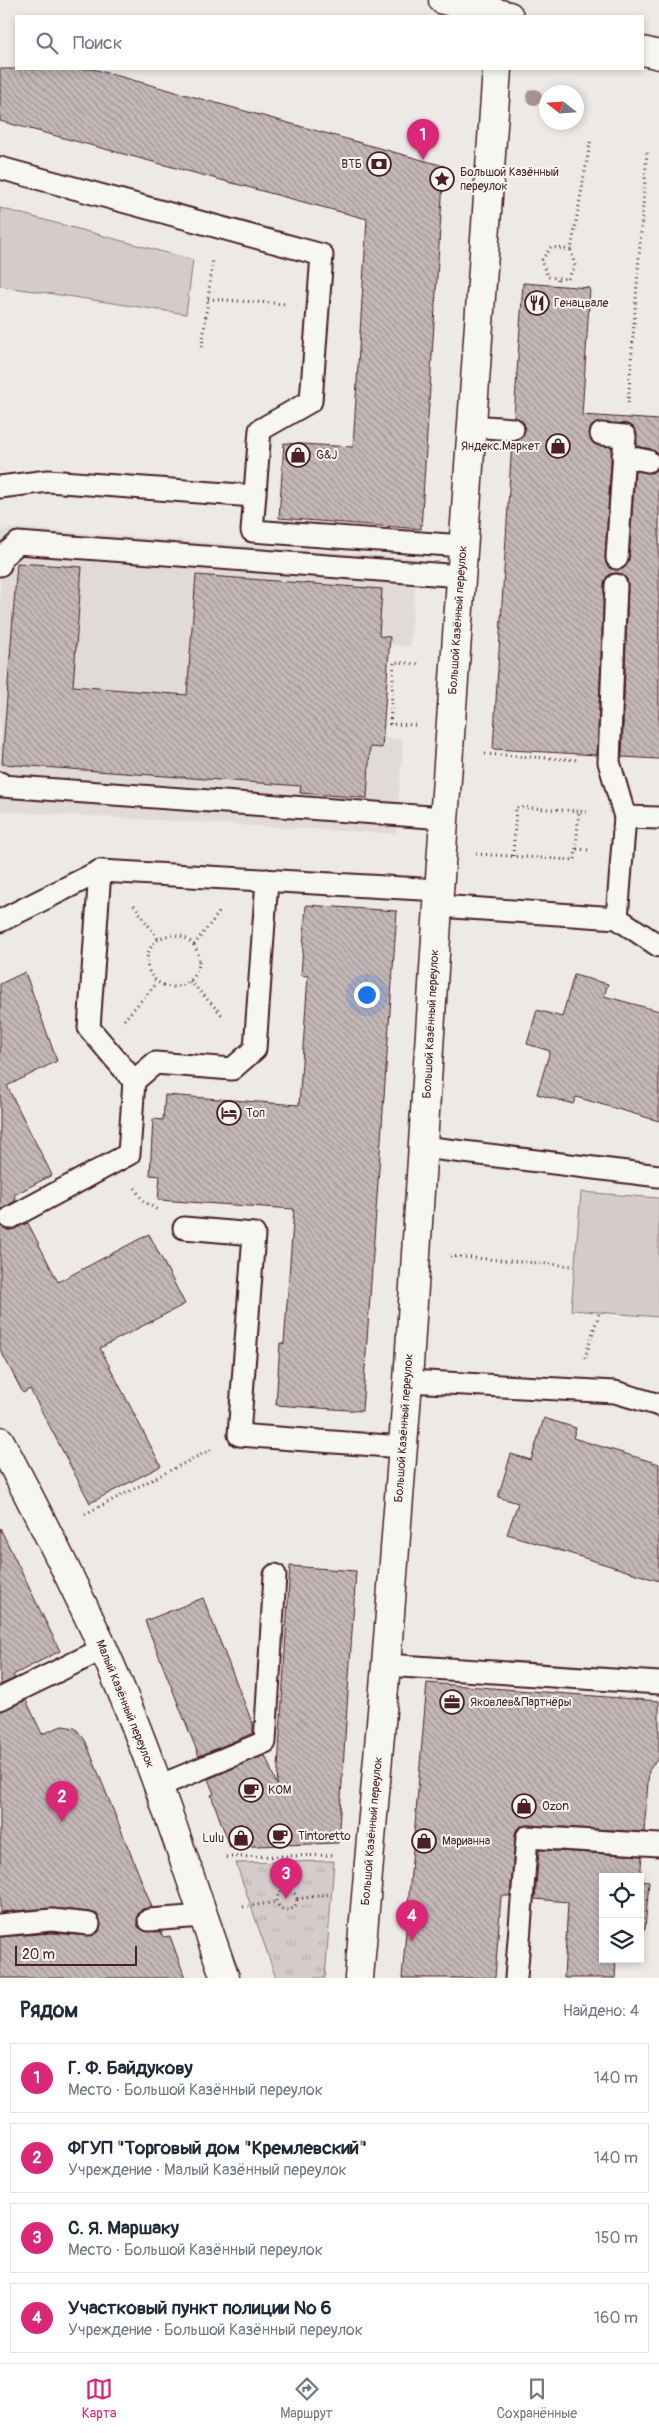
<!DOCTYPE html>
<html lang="ru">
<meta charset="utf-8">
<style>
:root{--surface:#fff;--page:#f6f6f7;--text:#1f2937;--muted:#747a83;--line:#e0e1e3;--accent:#db2777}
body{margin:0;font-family:Pangolin,sans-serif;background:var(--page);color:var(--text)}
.controls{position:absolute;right:15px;bottom:15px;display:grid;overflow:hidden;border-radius:0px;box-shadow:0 2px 8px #0003}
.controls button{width:45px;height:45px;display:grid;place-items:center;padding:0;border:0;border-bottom:1px solid var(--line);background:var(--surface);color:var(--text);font:25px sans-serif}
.compass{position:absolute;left:539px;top:85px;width:45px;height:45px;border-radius:50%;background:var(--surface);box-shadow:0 2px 8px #0003;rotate:287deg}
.scale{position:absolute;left:15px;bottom:12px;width:122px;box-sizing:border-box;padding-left:5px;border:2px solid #4a1f2b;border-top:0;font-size:14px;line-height:18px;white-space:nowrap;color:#4a1f2b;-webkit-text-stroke:4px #f6f6f2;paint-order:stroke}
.you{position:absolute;left:366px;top:994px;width:18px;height:18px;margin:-12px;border:4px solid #fff;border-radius:50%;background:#1a73e8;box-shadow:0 0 0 8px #1a73e833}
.badge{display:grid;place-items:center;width:32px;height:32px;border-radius:50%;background:var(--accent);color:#fff;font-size:16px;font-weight:700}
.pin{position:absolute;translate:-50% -41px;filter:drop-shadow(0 1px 2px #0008)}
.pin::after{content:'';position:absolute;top:26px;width:18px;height:15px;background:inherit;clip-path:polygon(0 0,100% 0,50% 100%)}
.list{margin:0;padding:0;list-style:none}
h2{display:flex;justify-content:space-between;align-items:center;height:65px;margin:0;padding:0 20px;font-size:21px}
h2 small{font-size:16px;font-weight:400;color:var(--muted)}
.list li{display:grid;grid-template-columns:32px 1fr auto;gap:15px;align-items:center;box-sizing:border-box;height:70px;margin:0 10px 10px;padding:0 10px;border:1px solid var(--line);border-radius:0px}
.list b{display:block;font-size:19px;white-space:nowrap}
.list p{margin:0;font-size:16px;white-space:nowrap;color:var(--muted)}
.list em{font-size:16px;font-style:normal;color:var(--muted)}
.icon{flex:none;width:28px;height:28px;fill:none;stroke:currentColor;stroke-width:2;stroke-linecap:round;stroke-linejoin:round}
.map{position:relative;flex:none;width:659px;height:1978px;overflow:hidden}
.search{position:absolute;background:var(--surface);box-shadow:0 2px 8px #0003;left:15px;right:15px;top:15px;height:55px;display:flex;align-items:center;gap:12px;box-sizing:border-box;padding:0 18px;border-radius:0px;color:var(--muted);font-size:19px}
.sheet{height:385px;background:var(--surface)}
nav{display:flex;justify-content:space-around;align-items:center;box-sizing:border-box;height:70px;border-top:1px solid var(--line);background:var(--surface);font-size:14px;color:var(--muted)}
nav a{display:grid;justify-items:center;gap:2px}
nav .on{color:var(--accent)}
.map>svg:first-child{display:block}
</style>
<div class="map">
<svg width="659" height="1978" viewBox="0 0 659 1978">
<defs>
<pattern id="grass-tufts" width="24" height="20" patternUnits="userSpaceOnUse" patternTransform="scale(1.25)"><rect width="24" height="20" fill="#d4cbca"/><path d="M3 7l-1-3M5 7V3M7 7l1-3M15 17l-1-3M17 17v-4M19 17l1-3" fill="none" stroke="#b8aeae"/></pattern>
<pattern id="building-back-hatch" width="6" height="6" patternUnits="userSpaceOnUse" patternTransform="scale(1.25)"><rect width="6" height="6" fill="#c4b7b7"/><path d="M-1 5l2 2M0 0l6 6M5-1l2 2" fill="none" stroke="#a19495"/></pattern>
</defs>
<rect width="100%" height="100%" fill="#ece9e6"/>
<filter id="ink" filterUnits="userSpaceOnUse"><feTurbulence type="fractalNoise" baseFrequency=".02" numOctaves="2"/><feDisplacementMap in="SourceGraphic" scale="10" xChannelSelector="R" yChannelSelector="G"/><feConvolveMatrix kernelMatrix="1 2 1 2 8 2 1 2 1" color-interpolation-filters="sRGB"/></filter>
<g filter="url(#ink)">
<path fill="#e0dad8" d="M 16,528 L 417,558 L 410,646 L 389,645 L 386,692 L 382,738 L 403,740 L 396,834 L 0,811 L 0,531 Z"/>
<path fill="url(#grass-tufts)" stroke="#8f757a" d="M 334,1861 L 325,1978 L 276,1978 L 236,1863 Z"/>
<g fill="#d4cbca" stroke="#8f757a">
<path d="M 0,208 L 193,260 L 186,314 L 0,286 Z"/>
<path d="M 581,1192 L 659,1198 L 659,1317 L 571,1310 Z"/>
</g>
<g fill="url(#building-back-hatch)" stroke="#4a1f2b">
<path d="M 0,69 L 93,69 L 444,166 L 421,529 L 279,518 L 284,443 L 353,447 L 367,219 L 0,121 Z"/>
<path d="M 523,283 L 590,288 L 582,415 L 659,420 L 659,456 L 651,449 L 637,446 L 636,431 L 627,424 L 596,423 L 591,427 L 589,433 L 594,444 L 612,447 L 605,557 L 606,564 L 610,569 L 623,569 L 629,559 L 635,471 L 652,473 L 659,466 L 659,759 L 622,757 L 628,586 L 627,579 L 617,573 L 610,574 L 604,584 L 597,755 L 493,749 L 512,441 L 519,440 L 525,430 L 524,423 L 514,417 Z"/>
<path d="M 17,563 L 82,567 L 73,686 L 187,695 L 196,575 L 382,589 L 379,636 L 390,637 L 382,748 L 370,747 L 367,798 L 300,793 L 301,786 L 2,764 Z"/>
<path d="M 306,905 L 397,911 L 362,1411 L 276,1405 L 280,1343 L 284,1344 L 294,1209 L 158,1200 L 160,1176 L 150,1175 L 153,1119 L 163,1120 L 165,1095 L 299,1105 L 308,976 L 301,975 Z"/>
<path d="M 25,972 L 57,1061 L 7,1086 L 52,1175 L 14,1195 L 16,1200 L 0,1211 L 0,984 Z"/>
<path d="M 574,975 L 608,984 L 604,996 L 659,1011 L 659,1121 L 576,1097 L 573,1104 L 537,1094 L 550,1051 L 527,1044 L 537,1010 L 562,1017 Z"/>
<path d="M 28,1223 L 58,1282 L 149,1234 L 185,1304 L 100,1348 L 161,1466 L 90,1503 L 30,1389 L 23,1393 L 0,1349 L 0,1225 L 10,1230 Z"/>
<path d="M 544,1418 L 576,1428 L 573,1438 L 659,1464 L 659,1581 L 507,1534 L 518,1503 L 498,1497 L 511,1454 L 531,1460 Z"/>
<path d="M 0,1528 L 60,1651 L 13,1675 L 15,1678 L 0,1685 Z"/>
<path d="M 290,1566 L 356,1571 L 338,1843 L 230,1847 L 211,1795 L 214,1794 L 208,1779 L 265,1755 L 277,1785 Z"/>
<path d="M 203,1598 L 253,1725 L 253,1733 L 199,1756 L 145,1621 Z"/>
<path d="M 427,1683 L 659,1701 L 659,1757 L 649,1770 L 644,1832 L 528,1825 L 521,1826 L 516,1830 L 510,1896 L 501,1896 L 495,1978 L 402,1978 Z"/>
<path d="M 26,1700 L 42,1734 L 62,1726 L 75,1728 L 85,1740 L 152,1907 L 142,1909 L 138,1914 L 138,1927 L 144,1931 L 161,1932 L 163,1937 L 170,1936 L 185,1978 L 0,1978 L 0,1937 L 52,1933 L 88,1936 L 99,1932 L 101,1925 L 97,1914 L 90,1912 L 51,1908 L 0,1912 L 0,1711 Z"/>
<path d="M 539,1850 L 642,1856 L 640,1877 L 603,1877 L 603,1959 L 616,1959 L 615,1978 L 564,1978 L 568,1902 L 535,1899 Z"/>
<path d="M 640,1880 L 649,1881 L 645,1929 L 640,1929 Z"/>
</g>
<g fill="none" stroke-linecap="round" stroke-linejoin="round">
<g stroke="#4a1f2b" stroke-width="25">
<g id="lane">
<path d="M 0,168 L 322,255 L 311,401 L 260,430 L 252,531 L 463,546"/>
<path d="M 471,426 L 513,429"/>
<path d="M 601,434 L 625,436 L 617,558"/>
<path d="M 623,456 L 648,461"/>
<path d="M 0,487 L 48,481 L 254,496"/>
<path d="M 0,565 L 0,559 L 18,543 L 461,576"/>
<path d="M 616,585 L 609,762 L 625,817 L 617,918"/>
<path d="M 0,783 L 2,786 L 444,818"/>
<path d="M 625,817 L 659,818"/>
<path d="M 100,871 L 89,1028 L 134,1081"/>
<path d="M 438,906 L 617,918 L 659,946"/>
<path d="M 0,921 L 100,871 L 439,890"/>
<path d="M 423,1147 L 659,1176"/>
<path d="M 10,1218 L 129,1154 L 134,1081 L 155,1063 L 232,1069 L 255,1049 L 267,880"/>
<path d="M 184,1228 L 254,1234 L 239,1435 L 402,1447"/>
<path d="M 408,1381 L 615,1392 L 659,1405"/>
<path d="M 386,1665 L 659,1683"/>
<path d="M 0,1699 L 103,1649"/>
<path d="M 159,1786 L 265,1742 L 275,1575"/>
<path d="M 149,1920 L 203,1916"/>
<path d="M 0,1925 L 52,1920 L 89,1924"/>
<path d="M 516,1978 L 527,1837 L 659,1845"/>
</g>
</g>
<g stroke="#4a1f2b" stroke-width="31">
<g id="street">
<path d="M 0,1441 C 36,1509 71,1578 103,1648 C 151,1755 186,1867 225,1978"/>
<path d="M 359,1978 L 386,1665 L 408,1381 L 438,906 L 497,69"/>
</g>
</g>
<g stroke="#4a1f2b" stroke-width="31">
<g id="primary">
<path d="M 443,0 L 509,16"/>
<path d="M 643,51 L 659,55"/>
</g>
</g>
<g stroke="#4a1f2b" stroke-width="3" stroke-dasharray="1 4" stroke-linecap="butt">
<path d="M 571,250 L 575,266 L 568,279 L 548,277 L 541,261 L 551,247 L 571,250 L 591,138"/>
<path d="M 557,286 L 558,278"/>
<path d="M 208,299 L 287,304"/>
<path d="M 202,347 L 213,258"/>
<path d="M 628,403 L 647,152"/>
<path d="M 415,725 L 390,724 L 394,662 L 419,664"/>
<path d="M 485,754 L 578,760"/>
<path d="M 577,849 L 591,850"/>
<path d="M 476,854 L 575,860 L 579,811 L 589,812"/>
<path d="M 513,856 L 516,807 L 579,811"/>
<path d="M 134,905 L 158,939"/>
<circle cx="173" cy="961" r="26"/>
<path d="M 194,945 L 221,910"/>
<path d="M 190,981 L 224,1017"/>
<path d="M 124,1020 L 157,983"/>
<path d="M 135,1188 L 142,1200 L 159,1211"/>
<path d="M 450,1256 L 574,1266"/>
<path d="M 585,1358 L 599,1313"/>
<path d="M 85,1514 L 212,1449"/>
<path d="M 226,1857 L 335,1855"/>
<circle cx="287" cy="1900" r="10"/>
<path d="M 297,1899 L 331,1894"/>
<path d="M 243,1907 L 277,1902"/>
</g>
<use href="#lane" stroke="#f6f6f2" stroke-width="21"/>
<use href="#street" stroke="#f6f6f2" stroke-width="28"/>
<use href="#primary" stroke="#f6f6f2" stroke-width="28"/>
</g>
<circle fill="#a69295" cx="534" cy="97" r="8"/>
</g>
<defs>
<g id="bank-ring" transform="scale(1.25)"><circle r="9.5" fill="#f6f6f2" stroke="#4a1f2b" stroke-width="1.5"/><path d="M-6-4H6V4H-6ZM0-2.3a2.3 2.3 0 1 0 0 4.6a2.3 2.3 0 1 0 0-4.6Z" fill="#4a1f2b"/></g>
<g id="sight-ring" transform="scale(1.25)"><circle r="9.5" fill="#f6f6f2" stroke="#4a1f2b" stroke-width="1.5"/><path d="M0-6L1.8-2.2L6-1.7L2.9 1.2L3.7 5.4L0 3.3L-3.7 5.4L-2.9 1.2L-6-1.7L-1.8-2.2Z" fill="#4a1f2b"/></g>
<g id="restaurant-ring" transform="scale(1.25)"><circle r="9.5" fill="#f6f6f2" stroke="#4a1f2b" stroke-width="1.5"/><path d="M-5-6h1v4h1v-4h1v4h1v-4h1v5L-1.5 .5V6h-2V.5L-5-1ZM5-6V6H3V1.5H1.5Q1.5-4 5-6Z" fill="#4a1f2b"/></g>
<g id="shop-ring" transform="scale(1.25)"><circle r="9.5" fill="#f6f6f2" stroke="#4a1f2b" stroke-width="1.5"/><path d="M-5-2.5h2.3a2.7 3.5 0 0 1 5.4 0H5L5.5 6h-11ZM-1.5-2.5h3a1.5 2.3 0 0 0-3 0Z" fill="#4a1f2b"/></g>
<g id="hotel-ring" transform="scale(1.25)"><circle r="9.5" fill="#f6f6f2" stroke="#4a1f2b" stroke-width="1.5"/><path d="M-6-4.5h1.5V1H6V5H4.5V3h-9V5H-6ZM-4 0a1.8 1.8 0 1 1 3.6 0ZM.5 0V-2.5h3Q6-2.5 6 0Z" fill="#4a1f2b"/></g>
<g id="office-ring" transform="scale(1.25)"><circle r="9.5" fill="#f6f6f2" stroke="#4a1f2b" stroke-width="1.5"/><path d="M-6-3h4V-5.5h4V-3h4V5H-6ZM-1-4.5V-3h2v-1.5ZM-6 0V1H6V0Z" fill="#4a1f2b"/></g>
<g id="cafe-ring" transform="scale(1.25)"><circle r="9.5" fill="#f6f6f2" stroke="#4a1f2b" stroke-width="1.5"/><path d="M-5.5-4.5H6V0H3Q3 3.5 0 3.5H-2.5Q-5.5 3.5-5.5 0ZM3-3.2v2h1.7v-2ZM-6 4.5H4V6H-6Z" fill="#4a1f2b"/></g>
</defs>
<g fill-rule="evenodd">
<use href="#bank-ring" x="379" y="164"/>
<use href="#sight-ring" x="442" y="179"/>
<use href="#restaurant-ring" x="537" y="303"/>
<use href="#shop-ring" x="558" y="446"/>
<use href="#shop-ring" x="298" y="455"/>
<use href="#hotel-ring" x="229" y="1113"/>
<use href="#office-ring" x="452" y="1702"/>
<use href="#cafe-ring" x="251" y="1790"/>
<use href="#shop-ring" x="524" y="1806"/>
<use href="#cafe-ring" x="280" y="1836"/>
<use href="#shop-ring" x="241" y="1838"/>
<use href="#shop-ring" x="424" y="1841"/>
</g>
<g text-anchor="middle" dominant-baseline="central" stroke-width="4" stroke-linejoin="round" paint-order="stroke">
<g font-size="12" fill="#4a1f2b" stroke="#f6f6f2" text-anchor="start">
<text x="362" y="164" text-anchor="end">ВТБ</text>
<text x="460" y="172">Большой Казённый<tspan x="460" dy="14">переулок</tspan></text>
<text x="554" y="303">Генацвале</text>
<text x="540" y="446" text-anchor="end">Яндекс.Маркет</text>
<text x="316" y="455">G&amp;J</text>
<text x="246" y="1113">Топ</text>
<text x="470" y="1702">Яковлев&amp;Партнёры</text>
<text x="268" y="1790">KOM</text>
<text x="542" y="1806">Ozon</text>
<text x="298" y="1836">Tintoretto</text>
<text x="224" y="1838" text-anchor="end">Lulu</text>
<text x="442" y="1841">Марианна</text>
</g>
<g font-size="12" fill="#4a1f2b" stroke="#f6f6f2">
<text transform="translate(458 620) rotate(-86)">Большой Казённый переулок</text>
<text transform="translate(431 1024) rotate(-87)">Большой Казённый переулок</text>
<text transform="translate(404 1428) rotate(-86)">Большой Казённый переулок</text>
<text transform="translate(125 1704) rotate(68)">Малый Казённый переулок</text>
<text transform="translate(372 1831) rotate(-85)">Большой Казённый переулок</text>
</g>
</g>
</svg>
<div class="controls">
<button><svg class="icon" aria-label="locate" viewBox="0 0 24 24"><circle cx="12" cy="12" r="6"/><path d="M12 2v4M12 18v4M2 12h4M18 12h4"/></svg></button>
<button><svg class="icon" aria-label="layers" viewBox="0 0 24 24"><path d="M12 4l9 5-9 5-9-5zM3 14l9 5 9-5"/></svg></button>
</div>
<svg class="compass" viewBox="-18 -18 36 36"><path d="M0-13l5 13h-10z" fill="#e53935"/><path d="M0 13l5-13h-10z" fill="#747a83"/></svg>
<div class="scale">20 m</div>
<div class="you"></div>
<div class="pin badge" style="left:423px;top:160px">1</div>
<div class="pin badge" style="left:62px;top:1822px">2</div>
<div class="pin badge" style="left:286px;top:1899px">3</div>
<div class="pin badge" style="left:412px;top:1941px">4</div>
<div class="search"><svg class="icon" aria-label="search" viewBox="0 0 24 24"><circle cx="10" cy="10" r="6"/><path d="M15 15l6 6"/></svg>Поиск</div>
</div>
<section class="sheet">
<h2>Рядом<small>Найдено: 4</small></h2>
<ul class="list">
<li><span class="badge">1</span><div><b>Г. Ф. Байдукову</b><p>Место · Большой Казённый переулок</p></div><em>140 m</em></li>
<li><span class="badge">2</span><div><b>ФГУП &quot;Торговый дом &quot;Кремлевский&quot;</b><p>Учреждение · Малый Казённый переулок</p></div><em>140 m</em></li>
<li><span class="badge">3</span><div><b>С. Я. Маршаку</b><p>Место · Большой Казённый переулок</p></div><em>150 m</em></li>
<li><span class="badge">4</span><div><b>Участковый пункт полиции № 6</b><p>Учреждение · Большой Казённый переулок</p></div><em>160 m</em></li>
</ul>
</section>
<nav>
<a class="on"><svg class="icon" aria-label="map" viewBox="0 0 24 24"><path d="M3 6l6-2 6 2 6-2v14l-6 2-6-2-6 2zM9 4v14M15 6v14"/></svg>Карта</a>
<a><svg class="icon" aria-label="directions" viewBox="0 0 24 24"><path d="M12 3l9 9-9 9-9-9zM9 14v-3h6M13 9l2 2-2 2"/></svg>Маршрут</a>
<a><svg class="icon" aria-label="saved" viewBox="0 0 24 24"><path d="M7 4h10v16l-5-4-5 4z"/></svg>Сохранённые</a>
</nav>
